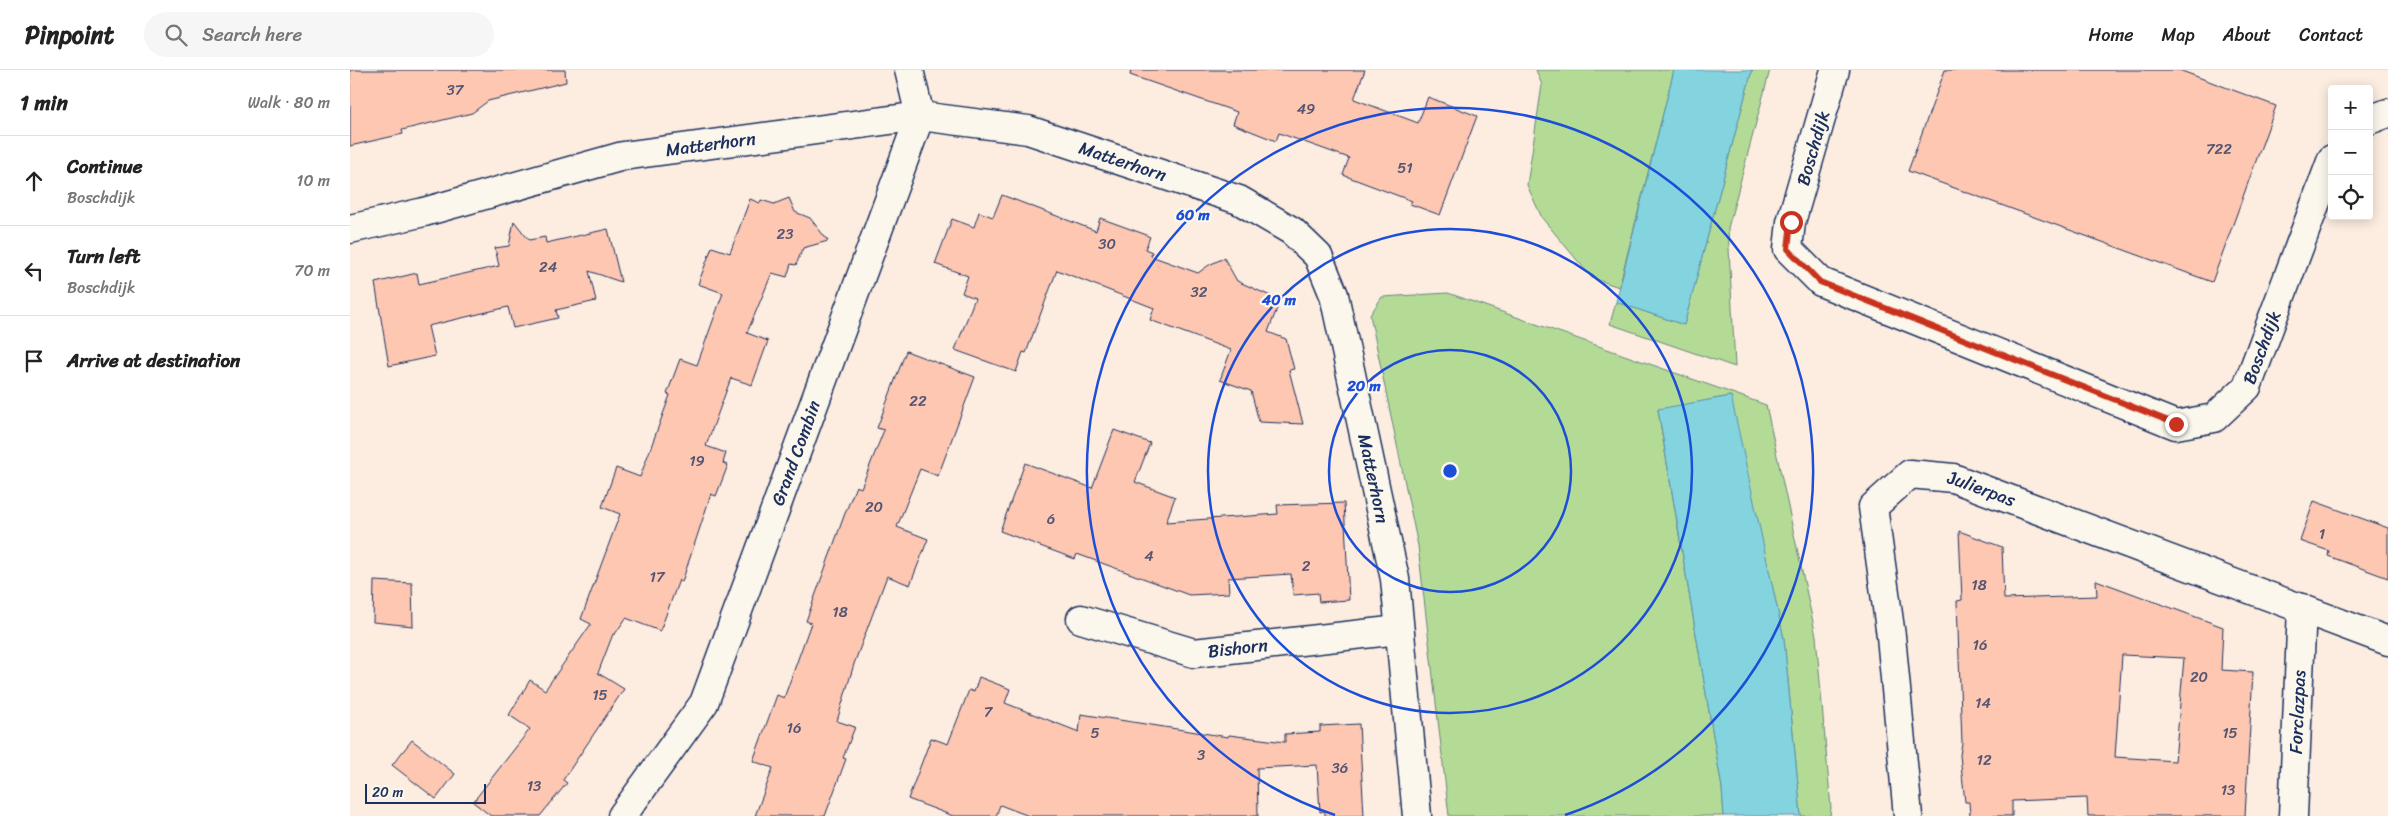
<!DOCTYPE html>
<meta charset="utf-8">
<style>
:root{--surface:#fff;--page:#f6f6f6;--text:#222;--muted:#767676;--line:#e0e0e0}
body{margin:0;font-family:Sriracha,sans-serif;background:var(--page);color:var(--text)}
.controls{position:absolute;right:15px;top:15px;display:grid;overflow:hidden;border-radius:5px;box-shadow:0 2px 12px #0003}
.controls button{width:45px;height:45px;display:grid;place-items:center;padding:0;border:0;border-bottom:1px solid var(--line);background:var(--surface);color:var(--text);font:25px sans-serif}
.scale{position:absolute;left:15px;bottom:12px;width:121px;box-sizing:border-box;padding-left:5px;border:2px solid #1b2f5e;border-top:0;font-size:14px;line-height:18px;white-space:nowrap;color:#1b2f5e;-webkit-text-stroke:4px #fbf7ec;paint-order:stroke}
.stop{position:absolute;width:15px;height:15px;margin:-11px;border:4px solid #c8321e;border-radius:50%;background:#fff}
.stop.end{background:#c8321e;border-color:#fff;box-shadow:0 1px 5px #0008}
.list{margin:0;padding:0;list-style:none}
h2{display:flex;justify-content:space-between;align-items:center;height:65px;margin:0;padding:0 20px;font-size:21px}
h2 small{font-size:16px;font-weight:400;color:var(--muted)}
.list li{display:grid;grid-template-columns:32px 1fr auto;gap:15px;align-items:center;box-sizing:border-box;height:90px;padding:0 20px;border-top:1px solid var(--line)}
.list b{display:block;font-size:19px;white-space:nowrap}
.list p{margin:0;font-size:16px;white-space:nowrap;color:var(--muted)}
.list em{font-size:16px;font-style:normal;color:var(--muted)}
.icon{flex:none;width:28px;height:28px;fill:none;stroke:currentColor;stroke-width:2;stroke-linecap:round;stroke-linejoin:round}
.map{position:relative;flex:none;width:2038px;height:746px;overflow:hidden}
header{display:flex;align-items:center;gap:30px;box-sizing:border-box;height:70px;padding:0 25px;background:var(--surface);border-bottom:1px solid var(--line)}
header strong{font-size:24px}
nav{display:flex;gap:28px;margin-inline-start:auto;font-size:18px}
.search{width:350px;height:45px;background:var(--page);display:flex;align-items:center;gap:12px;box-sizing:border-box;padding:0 18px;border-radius:28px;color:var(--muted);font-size:19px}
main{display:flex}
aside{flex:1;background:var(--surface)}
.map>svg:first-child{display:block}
</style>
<header>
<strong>Pinpoint</strong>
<div class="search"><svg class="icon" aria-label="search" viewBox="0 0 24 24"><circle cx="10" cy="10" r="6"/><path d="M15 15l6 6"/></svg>Search here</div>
<nav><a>Home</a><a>Map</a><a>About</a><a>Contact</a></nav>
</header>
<main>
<aside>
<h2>1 min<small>Walk · 80 m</small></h2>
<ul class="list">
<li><svg class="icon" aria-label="ahead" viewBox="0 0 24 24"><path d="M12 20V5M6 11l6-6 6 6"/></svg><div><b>Continue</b><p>Boschdijk</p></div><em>10 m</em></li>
<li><svg class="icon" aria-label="left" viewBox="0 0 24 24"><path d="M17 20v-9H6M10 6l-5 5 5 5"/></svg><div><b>Turn left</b><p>Boschdijk</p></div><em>70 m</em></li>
<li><svg class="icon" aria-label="arrive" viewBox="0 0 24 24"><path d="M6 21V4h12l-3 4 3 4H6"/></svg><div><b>Arrive at destination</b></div></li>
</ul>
</aside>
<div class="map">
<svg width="2038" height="746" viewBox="0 0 2038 746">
<rect width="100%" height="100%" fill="#fcede0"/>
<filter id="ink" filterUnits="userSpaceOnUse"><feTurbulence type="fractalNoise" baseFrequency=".02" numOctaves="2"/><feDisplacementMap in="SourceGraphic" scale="10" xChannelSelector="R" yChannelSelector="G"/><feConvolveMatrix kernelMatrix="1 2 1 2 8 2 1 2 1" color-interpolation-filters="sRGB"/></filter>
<g filter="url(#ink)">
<g fill="#b4db96" stroke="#68857a">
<path d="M 1186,0 L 1324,0 L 1269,217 L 1242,208 L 1192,148 L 1177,115 L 1192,15 Z"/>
<path d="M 1402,0 L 1420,0 L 1378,158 L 1385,297 L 1260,254 L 1266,232 L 1334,255 Z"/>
<path d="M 1098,223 L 1416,335 L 1466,566 L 1481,738 L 1480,746 L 1451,746 L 1434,569 L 1380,326 L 1308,340 L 1372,718 L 1374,746 L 1099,746 L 1068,476 L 1020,245 L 1032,227 Z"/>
</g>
<g fill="#84d4e0" stroke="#5a92ac">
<path d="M 1324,0 L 1402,0 L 1334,255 L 1266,232 Z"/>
<path d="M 1381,326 L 1434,569 L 1451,746 L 1374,746 L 1372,718 L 1308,339 Z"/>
</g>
<g fill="#fec7b2" stroke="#1b2f5e" fill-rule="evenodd">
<path d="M 0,0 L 215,0 L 216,12 L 138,31 L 122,43 L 52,60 L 53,64 L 0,76 Z"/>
<path d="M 781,0 L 1015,0 L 1004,29 L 1068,53 L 1078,27 L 1127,46 L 1090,145 L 1060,134 L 1062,131 L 993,105 L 999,88 L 929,63 L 926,71 L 883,54 L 887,42 L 780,5 Z"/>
<path d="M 1595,0 L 1829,0 L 1926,36 L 1862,212 L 1558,101 Z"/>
<path d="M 652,125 L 746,161 L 750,148 L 794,164 L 800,167 L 795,179 L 802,182 L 801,186 L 848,203 L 859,195 L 874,188 L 887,211 L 925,228 L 923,234 L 928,236 L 918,262 L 936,269 L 944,299 L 939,300 L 953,354 L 909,352 L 901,321 L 870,310 L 881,280 L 800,250 L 804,238 L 707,200 L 676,283 L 673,282 L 666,302 L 605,280 L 625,228 L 612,223 L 618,206 L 585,194 L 602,149 L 624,157 L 629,142 L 643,147 Z"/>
<path d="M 439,128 L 445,142 L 460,148 L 478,171 L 453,178 L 446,195 L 441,194 L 437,207 L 422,203 L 397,263 L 418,271 L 402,315 L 381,308 L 356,376 L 376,383 L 373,393 L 378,395 L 366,426 L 361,424 L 332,512 L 329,510 L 310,561 L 276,548 L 265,564 L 263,564 L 248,603 L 274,619 L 213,710 L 217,713 L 190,746 L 141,746 L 123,732 L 180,659 L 159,645 L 180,610 L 195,620 L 241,554 L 231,549 L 270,444 L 252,437 L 266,398 L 290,407 L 320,325 L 317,324 L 330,289 L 347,295 L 373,223 L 348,214 L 362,177 L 380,183 L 400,129 L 410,133 L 411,130 L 424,134 Z"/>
<path d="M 164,151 L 179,170 L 195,167 L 196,173 L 258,159 L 271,212 L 239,201 L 246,231 L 206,240 L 208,248 L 163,258 L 158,237 L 78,256 L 85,286 L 39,296 L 25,213 L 67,203 L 69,214 L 149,196 L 145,178 L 159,176 Z"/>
<path d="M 556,281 L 625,307 L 588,406 L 570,399 L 547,457 L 578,469 L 560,515 L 537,506 L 504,594 L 487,651 L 505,657 L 493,688 L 496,689 L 475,746 L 405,746 L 423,698 L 403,691 L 427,625 L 434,628 L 461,553 L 456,551 L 494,446 L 506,416 L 511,418 L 534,360 L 527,358 Z"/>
<path d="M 764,360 L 800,373 L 785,412 L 825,427 L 816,452 L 928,444 L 927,435 L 994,433 L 999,530 L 969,532 L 968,523 L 943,525 L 941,504 L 878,508 L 879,523 L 839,525 L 727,484 L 725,489 L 650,461 L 675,393 L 742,418 Z"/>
<path d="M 1964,431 L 2038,458 L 2038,508 L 1978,486 L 1979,481 L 1950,471 Z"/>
<path d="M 1609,461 L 1652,477 L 1654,529 L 1747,526 L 1746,510 L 1873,557 L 1871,600 L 1903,602 L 1895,746 L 1738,746 L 1737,728 L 1662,731 L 1662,746 L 1620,746 L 1619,732 L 1615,732 L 1610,685 L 1612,673 L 1607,531 L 1612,530 ZM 1772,585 L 1834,588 L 1825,691 L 1765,687 Z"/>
<path d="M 24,511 L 62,513 L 63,556 L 23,552 Z"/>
<path d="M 629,607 L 660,619 L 655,633 L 729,662 L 731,644 L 878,667 L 879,665 L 935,672 L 935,664 L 970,662 L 970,656 L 1009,654 L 1014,746 L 975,746 L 975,741 L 970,742 L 967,695 L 907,698 L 908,746 L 679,746 L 650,735 L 646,746 L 603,746 L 558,729 L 581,668 L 598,674 L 619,620 L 624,622 Z"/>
<path d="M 62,670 L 105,704 L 86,729 L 42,695 Z"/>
</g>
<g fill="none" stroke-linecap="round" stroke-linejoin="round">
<g stroke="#1b2f5e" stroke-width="31">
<g id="minor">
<path id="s1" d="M 1485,0 L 1441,152 L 1438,179 L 1471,212 L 1826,355 L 1864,348 L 1897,317 L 1982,89"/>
<path d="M 2019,50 L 2038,43"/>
<path id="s2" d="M 0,159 L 74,142 L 273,86 L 570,46 L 678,60 L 889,130 L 942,161 L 968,186 L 984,225 L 1045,509 L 1067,746"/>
<path id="s3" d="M 731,549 L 844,583 L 1049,560"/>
<path id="s4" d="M 272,746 L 354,633 L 570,46 L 559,0"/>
<path id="s5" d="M 1558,746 L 1541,566 L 1523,437 L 1560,404 L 1603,408 L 2038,571"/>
<path id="s6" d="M 1943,746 L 1952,538"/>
</g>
</g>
<use href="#minor" stroke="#fbf7ec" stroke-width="28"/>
</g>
</g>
<g fill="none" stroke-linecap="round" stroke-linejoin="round" filter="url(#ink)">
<path stroke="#c8321e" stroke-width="6" d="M 1441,152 L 1438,179 L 1470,212 L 1826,354"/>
</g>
<g fill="none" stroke="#1d4ed8" stroke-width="2.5">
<circle cx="1100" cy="401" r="121"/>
<circle cx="1100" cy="401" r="242"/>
<path d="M985 745A363 363 0 1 1 1215 745"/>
</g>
<g text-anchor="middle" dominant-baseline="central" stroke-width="4.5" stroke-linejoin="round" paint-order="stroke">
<g font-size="15" fill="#545573">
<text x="105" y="20">37</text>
<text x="956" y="39">49</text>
<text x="1869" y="79">722</text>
<text x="1055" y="98">51</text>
<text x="435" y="164">23</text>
<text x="757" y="174">30</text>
<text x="198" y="197">24</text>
<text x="849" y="222">32</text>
<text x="568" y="331">22</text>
<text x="347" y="391">19</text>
<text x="524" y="437">20</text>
<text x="701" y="449">6</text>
<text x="1972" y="464">1</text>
<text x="799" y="486">4</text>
<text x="956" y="496">2</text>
<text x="307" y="507">17</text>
<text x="1629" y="515">18</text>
<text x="490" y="542">18</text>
<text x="1630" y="575">16</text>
<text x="1849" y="607">20</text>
<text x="250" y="625">15</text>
<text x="1633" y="633">14</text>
<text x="638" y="642">7</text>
<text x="444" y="658">16</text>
<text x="745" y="663">5</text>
<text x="1880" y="663">15</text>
<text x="851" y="685">3</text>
<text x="1634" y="690">12</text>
<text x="990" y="698">36</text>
<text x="184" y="716">13</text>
<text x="1878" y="720">13</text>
</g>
<g font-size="18" fill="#1b2f5e" stroke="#fbf7ec">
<text stroke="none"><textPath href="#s2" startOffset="371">Matterhorn</textPath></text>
<text transform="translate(1463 78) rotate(-74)">Boschdijk</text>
<text stroke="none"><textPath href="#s2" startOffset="791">Matterhorn</textPath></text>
<text stroke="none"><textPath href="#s1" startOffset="741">Boschdijk</textPath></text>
<text stroke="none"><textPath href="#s4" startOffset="406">Grand Combin</textPath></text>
<text stroke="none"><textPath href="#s2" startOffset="1241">Matterhorn</textPath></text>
<text stroke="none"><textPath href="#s5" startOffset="434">Julierpas</textPath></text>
<text stroke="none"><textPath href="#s3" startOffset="162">Bishorn</textPath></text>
<text stroke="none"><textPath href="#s6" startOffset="104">Forclazpas</textPath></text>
</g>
</g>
<circle cx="1100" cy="401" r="8" fill="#1d4ed8" stroke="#fbf7ec" stroke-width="2.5"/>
<g font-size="15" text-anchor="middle" font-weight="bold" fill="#1d4ed8" stroke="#fbf7ec" stroke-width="4.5" stroke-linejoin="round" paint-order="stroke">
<text x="843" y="150">60 m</text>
<text x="929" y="235">40 m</text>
<text x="1014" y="321">20 m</text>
</g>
</svg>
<div class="controls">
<button>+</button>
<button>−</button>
<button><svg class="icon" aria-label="locate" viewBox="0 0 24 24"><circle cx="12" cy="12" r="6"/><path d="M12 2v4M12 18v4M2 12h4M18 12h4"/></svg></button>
</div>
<div class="scale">20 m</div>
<div class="stop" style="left:1441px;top:152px"></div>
<div class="stop end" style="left:1826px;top:354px"></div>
</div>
</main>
